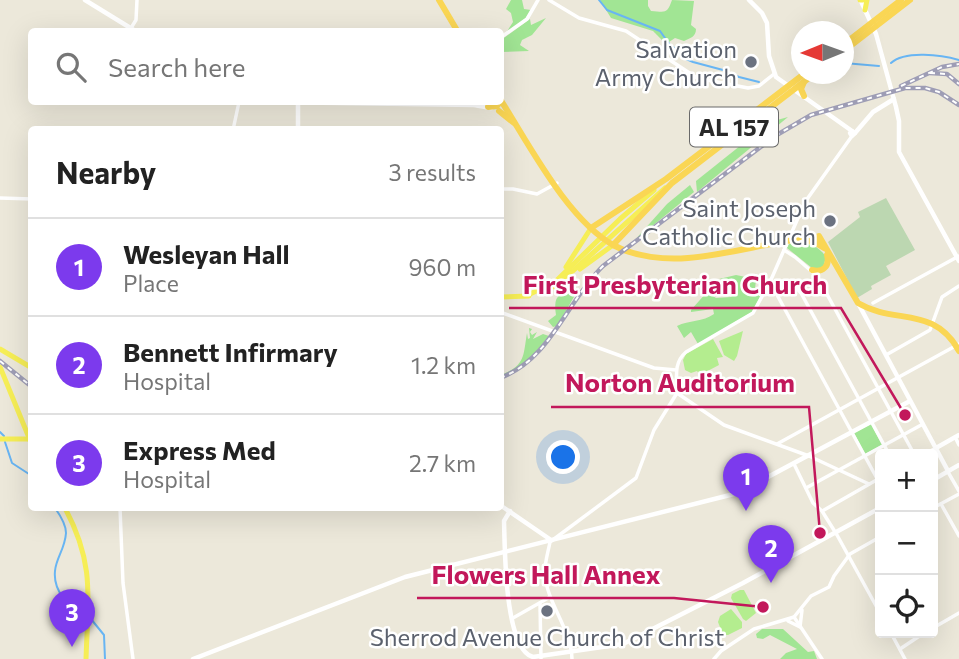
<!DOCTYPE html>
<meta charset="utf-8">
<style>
:root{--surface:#fff;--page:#f6f6f6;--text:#222;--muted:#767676;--line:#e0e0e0;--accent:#7c3aed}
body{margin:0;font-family:Commissioner,sans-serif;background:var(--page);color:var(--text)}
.controls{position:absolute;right:21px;bottom:21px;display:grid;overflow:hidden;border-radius:7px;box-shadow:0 7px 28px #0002}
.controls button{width:63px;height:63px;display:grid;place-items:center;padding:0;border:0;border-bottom:2px solid var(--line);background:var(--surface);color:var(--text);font:35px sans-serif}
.compass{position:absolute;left:791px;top:21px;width:63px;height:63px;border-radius:50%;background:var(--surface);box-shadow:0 7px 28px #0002;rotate:269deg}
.you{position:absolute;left:564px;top:458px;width:24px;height:24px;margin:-18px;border:5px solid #fff;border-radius:50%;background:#1a73e8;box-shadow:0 0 0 10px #1a73e833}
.badge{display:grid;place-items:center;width:46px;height:46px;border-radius:50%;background:var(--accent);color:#fff;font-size:23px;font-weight:700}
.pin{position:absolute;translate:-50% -58px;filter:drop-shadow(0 2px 4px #0008)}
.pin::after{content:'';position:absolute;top:37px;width:24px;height:21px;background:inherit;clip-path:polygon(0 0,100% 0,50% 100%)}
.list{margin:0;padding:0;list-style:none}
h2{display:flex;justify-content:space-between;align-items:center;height:91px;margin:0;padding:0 28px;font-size:30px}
h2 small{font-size:23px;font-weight:400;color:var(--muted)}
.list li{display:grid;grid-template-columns:46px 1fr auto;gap:21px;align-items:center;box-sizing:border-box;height:98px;padding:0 28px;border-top:2px solid var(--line)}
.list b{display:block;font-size:26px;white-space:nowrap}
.list p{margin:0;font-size:23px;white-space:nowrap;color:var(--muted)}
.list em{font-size:23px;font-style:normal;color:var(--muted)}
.icon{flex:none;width:38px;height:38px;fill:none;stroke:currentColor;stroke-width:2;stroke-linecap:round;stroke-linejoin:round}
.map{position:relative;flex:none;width:959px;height:659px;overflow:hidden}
.search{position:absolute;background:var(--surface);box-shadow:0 7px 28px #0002;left:28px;top:28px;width:476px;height:77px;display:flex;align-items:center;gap:18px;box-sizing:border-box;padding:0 24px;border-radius:7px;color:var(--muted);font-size:26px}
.panel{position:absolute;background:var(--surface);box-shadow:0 7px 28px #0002;left:28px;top:126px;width:476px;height:385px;border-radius:7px}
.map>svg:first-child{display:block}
</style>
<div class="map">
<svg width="959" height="659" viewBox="0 0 959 659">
<rect width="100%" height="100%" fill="#ece8da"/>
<g fill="#a1e594">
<path d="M 511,0 L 522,0 L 524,9 L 531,10 L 525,19 L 506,33 L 513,22 L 511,13 L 506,9 Z"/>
<path d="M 600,0 L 648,0 L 648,6 L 651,11 C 666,12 667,14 672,0 L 694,1 L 691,25 L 696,29 C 696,37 690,38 684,41 L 675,38 L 666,44 L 653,31 L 611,18 Z"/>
<path d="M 546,18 L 532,35 L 522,40 L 520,45 L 529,51 L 501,52 L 501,40 L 530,19 L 531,25 Z"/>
<path d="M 788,117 L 697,192 L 696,181 L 770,122 Z"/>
<path d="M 690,185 L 694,192 L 634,241 L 667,204 Z"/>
<path d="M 796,242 C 809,243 819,246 826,257 L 823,268 L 812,268 L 787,248 L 789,244 Z"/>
<path d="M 736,275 L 756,279 L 755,290 L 761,295 L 752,312 L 698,344 L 691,332 L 684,338 L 677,326 C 689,320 703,322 714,314 L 713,309 L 691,312 L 691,310 L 707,292 L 716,298 L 731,297 L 736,291 L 736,280 L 719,279 Z"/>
<path d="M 578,290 L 557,326 L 553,327 L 548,321 L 556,315 C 553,292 560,295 578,290 Z"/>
<path d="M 529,328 L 532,329 L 530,332 L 532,335 L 537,332 L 533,339 L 543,334 L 549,336 L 525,365 L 501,377 L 501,375 C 526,365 523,356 527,333 L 528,339 L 530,338 Z"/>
<path d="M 871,424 L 882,445 L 865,454 L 854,433 Z"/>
<path d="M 762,629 L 783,629 L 808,652 L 814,651 L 817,659 L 780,659 L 786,653 L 797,649 L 770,635 L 763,639 L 757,638 L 756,634 Z"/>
</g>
<path fill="#bcd7b1" d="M 886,198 L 915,250 L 886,266 L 891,275 L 871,286 L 872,289 L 857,298 L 828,242 L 860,217 L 858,212 Z"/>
<g fill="#b4ed8f">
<path d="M 743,331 L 737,356 L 734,361 L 724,355 L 719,341 Z"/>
<path d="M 713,339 L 723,357 L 717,358 L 719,365 L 700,375 L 697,371 L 691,373 L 685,370 L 683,360 L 686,354 Z"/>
<path d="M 740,590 L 744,590 L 756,613 L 746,621 L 743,619 L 731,598 L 732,594 Z"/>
<path d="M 731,609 L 742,622 L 742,628 L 728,635 L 723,635 L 718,622 L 720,616 Z"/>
</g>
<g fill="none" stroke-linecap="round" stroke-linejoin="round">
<g stroke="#68b5f3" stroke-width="2">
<path d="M 599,0 L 607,10 L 660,31 L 670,45"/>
<path d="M 672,46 L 684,58 L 693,62 L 723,70 L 739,77 L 759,82"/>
<path d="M 844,63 L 879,66"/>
<path d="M 891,63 C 905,50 942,55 959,60"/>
<path d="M 0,432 L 4,436"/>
<path d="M 5,442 L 12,463 L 32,476"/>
<path d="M 55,508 C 60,515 66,524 66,533 C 65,549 56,558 55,571 C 53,590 68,608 85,614"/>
<path d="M 91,619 L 104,635 L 105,659"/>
</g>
<g stroke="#fff" stroke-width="3.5">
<path d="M 549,0 L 579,18 L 626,31 L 697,78 L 748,88 L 759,86 L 774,74"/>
<path d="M 131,28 L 136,20 L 137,0"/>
<path d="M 500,38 L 527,19 L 538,0"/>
<path d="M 233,130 L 239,102"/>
<path d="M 500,189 L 513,189 L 537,194 L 557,183"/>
<path d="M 0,198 L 32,199"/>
<path d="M 784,250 L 795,257 L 817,276 L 914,454"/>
<path d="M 770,282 L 880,484"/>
<path d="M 801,293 L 797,282 L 794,281 L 793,284 L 801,293 L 889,454"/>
<path d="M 873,303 L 959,256"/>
<path d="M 500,312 L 654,368 L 676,370"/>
<path d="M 886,355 L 930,330 L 942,297 L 959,286"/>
<path d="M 677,393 C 677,378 673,363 686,352 L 753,313 L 770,282 L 805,202 L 852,136"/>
<path d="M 677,393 L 724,425 L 809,456 L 869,484"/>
<path d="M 955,437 L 959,445"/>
<path d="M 777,444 L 959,344"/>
<path d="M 925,454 L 936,448"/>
<path d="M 794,464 L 813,503 L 822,511 L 837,535 L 880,613"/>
<path d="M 948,472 L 959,491"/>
<path d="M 806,488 L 923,424"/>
<path d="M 941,504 L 959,536"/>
<path d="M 120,508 L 123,583 L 133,659"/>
<path d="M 933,508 L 959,494"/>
<path d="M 824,510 L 880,478"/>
<path d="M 540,603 L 541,659"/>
<path d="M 794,617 L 822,659"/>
<path d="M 513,618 L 550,597"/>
<path d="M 788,621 L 800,627 L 802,610"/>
<path d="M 933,628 L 959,613"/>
<path d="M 891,633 L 905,659"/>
<path d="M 900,649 L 924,633"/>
<path d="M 572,659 C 571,629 547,603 545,575 C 544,564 548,553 550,542 L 636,478 L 654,430 L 677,393"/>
<path d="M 714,659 L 721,651 L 754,629 L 794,617 L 811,596 L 829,587 L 834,576 L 850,554 L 880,537"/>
</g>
<g stroke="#fff" stroke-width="4.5">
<path d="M 85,0 L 137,32"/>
<path d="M 749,0 L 762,13 L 767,23 L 769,56 L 776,77 L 852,131"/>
<path d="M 861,1 L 876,34 L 896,107 L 899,121 L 899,152 L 959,261"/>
<path d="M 271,102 L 474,105 L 491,108"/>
<path d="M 298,103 L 298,130"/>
<path d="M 852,131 L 855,133 L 852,136 L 850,133 Z"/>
<path d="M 855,133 L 873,112 L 894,99"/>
<path d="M 858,303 L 948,471"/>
<path d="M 936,448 L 959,435"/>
<path d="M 933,480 L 959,465"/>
<path d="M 500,505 L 551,540"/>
<path d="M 510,511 L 504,521 C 505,547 504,649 533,657 L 623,644 L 743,583 L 880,508"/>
<path d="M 193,659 L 405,577 L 738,493 L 910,401"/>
</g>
<g stroke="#f6ee56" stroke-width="5">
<path d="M 860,0 L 863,0"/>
<path d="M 865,10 L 867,0"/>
<path d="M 566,267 L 591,228"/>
<path d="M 580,269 L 613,245"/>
<path d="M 555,287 L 665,188"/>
<path d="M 528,295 L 555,282 L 620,219 L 654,190"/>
<path d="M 500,297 L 529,296"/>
<path d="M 0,349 L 32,368"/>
<path d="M 0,367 L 32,445"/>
<path d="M 0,439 L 28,439"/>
<path d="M 65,508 C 95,564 88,598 86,659"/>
</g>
<g stroke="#fad654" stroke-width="6">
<path d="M 439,0 L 458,32"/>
<path d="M 844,44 L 901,0"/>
<path d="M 844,51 L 910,0"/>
<path d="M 804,82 L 801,89 L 804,96"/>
<path d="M 500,99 C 529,144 568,221 615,246 C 636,257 665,260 688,258 C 726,255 763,244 800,239 L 814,242 L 824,248"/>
<path d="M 488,107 L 497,106 L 500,102"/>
<path d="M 499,111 L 514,123"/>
<path d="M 591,228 L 666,179 L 804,74"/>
<path d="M 814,242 L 819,241 L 819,236 L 858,303 C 895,325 934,305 959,351"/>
<path d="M 613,245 L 672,183 L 814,74"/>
<path d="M 812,270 C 823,273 830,266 827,255"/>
</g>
<g stroke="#9e9db5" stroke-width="4.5">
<g id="rail">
<path d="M 930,73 L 947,74 L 959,84"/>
<path d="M 901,86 L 942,67 L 959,64"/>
<path d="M 0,361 L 32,387"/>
<path d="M 500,378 C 551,359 566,302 603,266 L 775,136 L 811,115 L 905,88 L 925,88 L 939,92 L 959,105"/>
</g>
</g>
<use href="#rail" stroke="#fff" stroke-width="2" stroke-dasharray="5" stroke-linecap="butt"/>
</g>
<g fill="#6b7280" stroke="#fff" stroke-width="2.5">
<circle cx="751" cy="62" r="7"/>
<circle cx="830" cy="221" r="7"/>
<circle cx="547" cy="611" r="7"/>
</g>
<g text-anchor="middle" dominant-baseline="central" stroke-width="5" stroke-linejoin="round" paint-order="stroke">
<rect fill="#fff" stroke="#696969" stroke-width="2" x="690" y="107.5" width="88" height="39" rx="5"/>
<g font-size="23" font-weight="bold" fill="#292929">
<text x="734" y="127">AL 157</text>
</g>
<g font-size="24" fill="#5b616d" stroke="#fff" text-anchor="end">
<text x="737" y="48">Salvation<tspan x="737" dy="28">Army Church</tspan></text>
<text x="816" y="207">Saint Joseph<tspan x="816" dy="28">Catholic Church</tspan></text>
<text x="547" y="636" text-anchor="middle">Sherrod Avenue Church of Christ</text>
</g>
</g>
<path fill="none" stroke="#c2185b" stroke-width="2.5" d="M905 415L841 308H509M820 533L809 407H551M763 607L674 598H417"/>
<g fill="#c2185b" stroke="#fff" stroke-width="2.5">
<circle cx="905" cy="415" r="7"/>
<circle cx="820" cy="533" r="7"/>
<circle cx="763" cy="607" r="7"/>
</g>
<g font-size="26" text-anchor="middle" font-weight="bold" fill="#c2185b" stroke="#fff" stroke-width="5" stroke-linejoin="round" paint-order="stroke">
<text x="675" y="294">First Presbyterian Church</text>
<text x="680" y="392">Norton Auditorium</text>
<text x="546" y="584">Flowers Hall Annex</text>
</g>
</svg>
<div class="controls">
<button>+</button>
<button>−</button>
<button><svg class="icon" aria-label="locate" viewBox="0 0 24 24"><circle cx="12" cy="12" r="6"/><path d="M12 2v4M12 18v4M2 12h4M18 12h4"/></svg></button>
</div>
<svg class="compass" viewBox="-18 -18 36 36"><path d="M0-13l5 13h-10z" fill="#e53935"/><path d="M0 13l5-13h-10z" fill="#767676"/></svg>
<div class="you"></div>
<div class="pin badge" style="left:746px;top:511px">1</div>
<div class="pin badge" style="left:771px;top:583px">2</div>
<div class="pin badge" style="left:72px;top:647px">3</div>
<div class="search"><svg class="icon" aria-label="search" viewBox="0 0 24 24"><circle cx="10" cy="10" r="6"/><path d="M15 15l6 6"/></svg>Search here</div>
<section class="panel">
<h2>Nearby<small>3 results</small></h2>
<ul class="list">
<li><span class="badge">1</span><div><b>Wesleyan Hall</b><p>Place</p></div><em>960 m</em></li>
<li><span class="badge">2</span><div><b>Bennett Infirmary</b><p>Hospital</p></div><em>1.2 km</em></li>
<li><span class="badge">3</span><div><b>Express Med</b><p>Hospital</p></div><em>2.7 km</em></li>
</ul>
</section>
</div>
